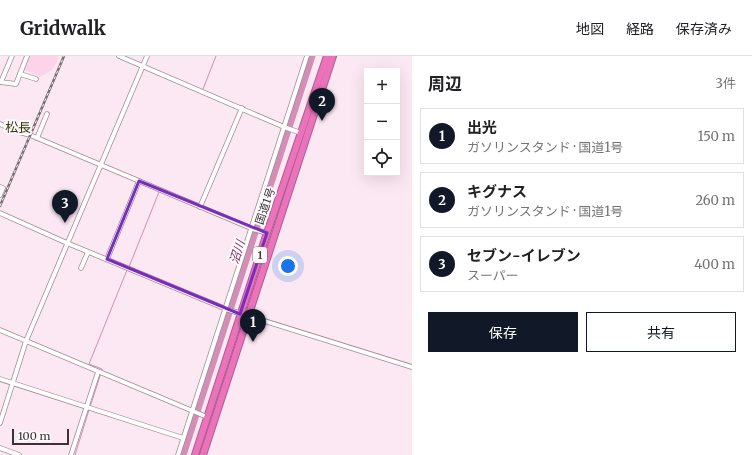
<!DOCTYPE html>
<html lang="ja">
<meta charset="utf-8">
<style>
:root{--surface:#fff;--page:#f2f2f2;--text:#202124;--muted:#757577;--line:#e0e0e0;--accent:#111827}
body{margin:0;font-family:Merriweather,"Noto Sans JP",serif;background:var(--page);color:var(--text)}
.controls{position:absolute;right:12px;top:12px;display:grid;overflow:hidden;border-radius:0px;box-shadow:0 4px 16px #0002}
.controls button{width:36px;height:36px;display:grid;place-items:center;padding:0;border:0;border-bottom:1px solid var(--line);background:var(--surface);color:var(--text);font:20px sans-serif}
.scale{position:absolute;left:12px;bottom:10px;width:57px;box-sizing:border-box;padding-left:4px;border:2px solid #3b3337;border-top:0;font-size:11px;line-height:14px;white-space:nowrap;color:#3b3337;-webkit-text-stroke:3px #fefafc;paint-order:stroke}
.you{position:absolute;left:288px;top:210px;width:14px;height:14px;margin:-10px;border:3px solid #fff;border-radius:50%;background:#1a73e8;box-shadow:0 0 0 6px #1a73e833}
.badge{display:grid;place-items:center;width:26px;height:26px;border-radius:50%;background:var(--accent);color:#fff;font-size:13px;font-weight:700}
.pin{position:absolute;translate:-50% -33px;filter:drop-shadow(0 1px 2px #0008)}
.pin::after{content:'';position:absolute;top:21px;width:14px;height:12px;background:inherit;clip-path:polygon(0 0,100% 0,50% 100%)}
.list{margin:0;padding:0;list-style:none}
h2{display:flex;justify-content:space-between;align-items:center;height:52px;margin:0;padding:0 16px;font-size:17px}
h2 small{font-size:13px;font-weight:400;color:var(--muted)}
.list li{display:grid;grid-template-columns:26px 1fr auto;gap:12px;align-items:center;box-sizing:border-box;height:56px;margin:0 8px 8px;padding:0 8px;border:1px solid var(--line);border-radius:0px}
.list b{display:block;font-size:15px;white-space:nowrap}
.list p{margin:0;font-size:13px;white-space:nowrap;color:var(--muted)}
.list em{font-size:13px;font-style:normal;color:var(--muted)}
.actions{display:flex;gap:8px;padding:12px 16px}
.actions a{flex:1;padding:9px 0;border:1px solid var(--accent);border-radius:0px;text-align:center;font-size:14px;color:var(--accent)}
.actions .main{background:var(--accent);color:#fff}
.icon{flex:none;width:22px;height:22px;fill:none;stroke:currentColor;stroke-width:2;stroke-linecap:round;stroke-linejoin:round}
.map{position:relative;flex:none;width:412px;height:399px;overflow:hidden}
header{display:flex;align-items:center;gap:24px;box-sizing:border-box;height:56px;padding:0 20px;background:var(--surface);border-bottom:1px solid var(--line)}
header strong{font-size:19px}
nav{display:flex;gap:22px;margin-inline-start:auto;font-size:14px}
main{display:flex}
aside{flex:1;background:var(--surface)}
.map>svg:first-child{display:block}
</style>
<header>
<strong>Gridwalk</strong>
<nav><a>地図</a><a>経路</a><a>保存済み</a></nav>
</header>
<main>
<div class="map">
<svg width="412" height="399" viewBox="0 0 412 399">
<rect width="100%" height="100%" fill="#fce8f2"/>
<path fill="#fcd3e9" d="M 29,0 L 58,0 L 59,2 L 52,14 L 40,21 L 24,14 Z"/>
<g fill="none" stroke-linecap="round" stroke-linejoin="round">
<g stroke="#d38eb5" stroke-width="1">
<path d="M 203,33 L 216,0"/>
<path d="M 129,211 L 159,136"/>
<path d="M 102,314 L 102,313 L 89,308 L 127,214"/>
<path d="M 90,351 L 101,317"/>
<path d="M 75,399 L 89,354"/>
</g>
<path stroke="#d38eb5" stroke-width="7" d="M 183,399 L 312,0"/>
<g stroke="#9e8b95" stroke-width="5.5">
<g id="minor">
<path d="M 119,0 L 284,71 L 301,77"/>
<path d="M 20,18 L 36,23"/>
<path d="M 0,26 L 16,28 L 27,0"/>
<path d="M 1,26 L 12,0"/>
<path d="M 0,68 L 16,75 L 30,79 L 253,173 L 267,177"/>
<path d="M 37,82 L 47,58"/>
<path d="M 0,131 L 3,132 L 0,139"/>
<path d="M 200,151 L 242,52"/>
<path d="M 0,157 L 67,187 L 226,253 L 412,311"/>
<path d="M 107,203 L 139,125"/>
<path d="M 81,212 L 88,196"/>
<path d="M 0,274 L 207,361"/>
<path d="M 0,323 L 183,382"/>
<path d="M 0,367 L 26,285 L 147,0"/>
<path d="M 0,392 L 19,399"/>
<path d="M 71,399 L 98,316"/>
<path d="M 178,399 L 307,0"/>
</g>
</g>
<g stroke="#ad5d8d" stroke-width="8">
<g id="highway">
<path d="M 195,399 L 267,177 L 327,0"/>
<path d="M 203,399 L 333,0"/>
</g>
</g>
<use href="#minor" stroke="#fff" stroke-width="4"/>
<use href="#highway" stroke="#eb73bc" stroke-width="6"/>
<g stroke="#786c72" stroke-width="2.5">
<path id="rail" d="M 0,150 L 64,0"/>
</g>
<use href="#rail" stroke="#fefafc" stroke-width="1" stroke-dasharray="3" stroke-linecap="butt"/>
</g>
<path fill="none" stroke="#7b2cbf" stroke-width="3" stroke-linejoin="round" d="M 139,125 L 267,177 L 240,258 L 107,203 Z"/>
<g text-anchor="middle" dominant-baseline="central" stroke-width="4" stroke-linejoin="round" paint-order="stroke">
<rect fill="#fefafc" stroke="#766f72" stroke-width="1" x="253" y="191" width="14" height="16" rx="3"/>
<g font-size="10" font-weight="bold" fill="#3b3337">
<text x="260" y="199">1</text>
</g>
<g font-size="11" fill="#3b3337" stroke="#fefafc">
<text transform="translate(265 150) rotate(-71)">国道1号</text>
</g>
<g font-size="12" font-style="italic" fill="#7f2d61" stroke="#fefafc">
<text transform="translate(237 196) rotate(-72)">沼川</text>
</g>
<g font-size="13" fill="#37360b" stroke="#fefafc">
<text x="18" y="71">松長</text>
</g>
</g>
</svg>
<div class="controls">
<button>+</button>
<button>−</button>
<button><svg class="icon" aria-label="locate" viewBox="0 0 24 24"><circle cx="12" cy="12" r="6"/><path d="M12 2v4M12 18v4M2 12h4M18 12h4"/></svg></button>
</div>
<div class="scale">100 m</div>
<div class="you"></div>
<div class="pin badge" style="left:253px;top:286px">1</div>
<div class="pin badge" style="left:322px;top:65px">2</div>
<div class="pin badge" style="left:65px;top:167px">3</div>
</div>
<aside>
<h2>周辺<small>3件</small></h2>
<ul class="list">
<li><span class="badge">1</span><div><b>出光</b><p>ガソリンスタンド · 国道1号</p></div><em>150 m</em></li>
<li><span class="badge">2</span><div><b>キグナス</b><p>ガソリンスタンド · 国道1号</p></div><em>260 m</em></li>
<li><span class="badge">3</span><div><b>セブン-イレブン</b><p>スーパー</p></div><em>400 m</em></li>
</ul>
<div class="actions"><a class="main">保存</a><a>共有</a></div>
</aside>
</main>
